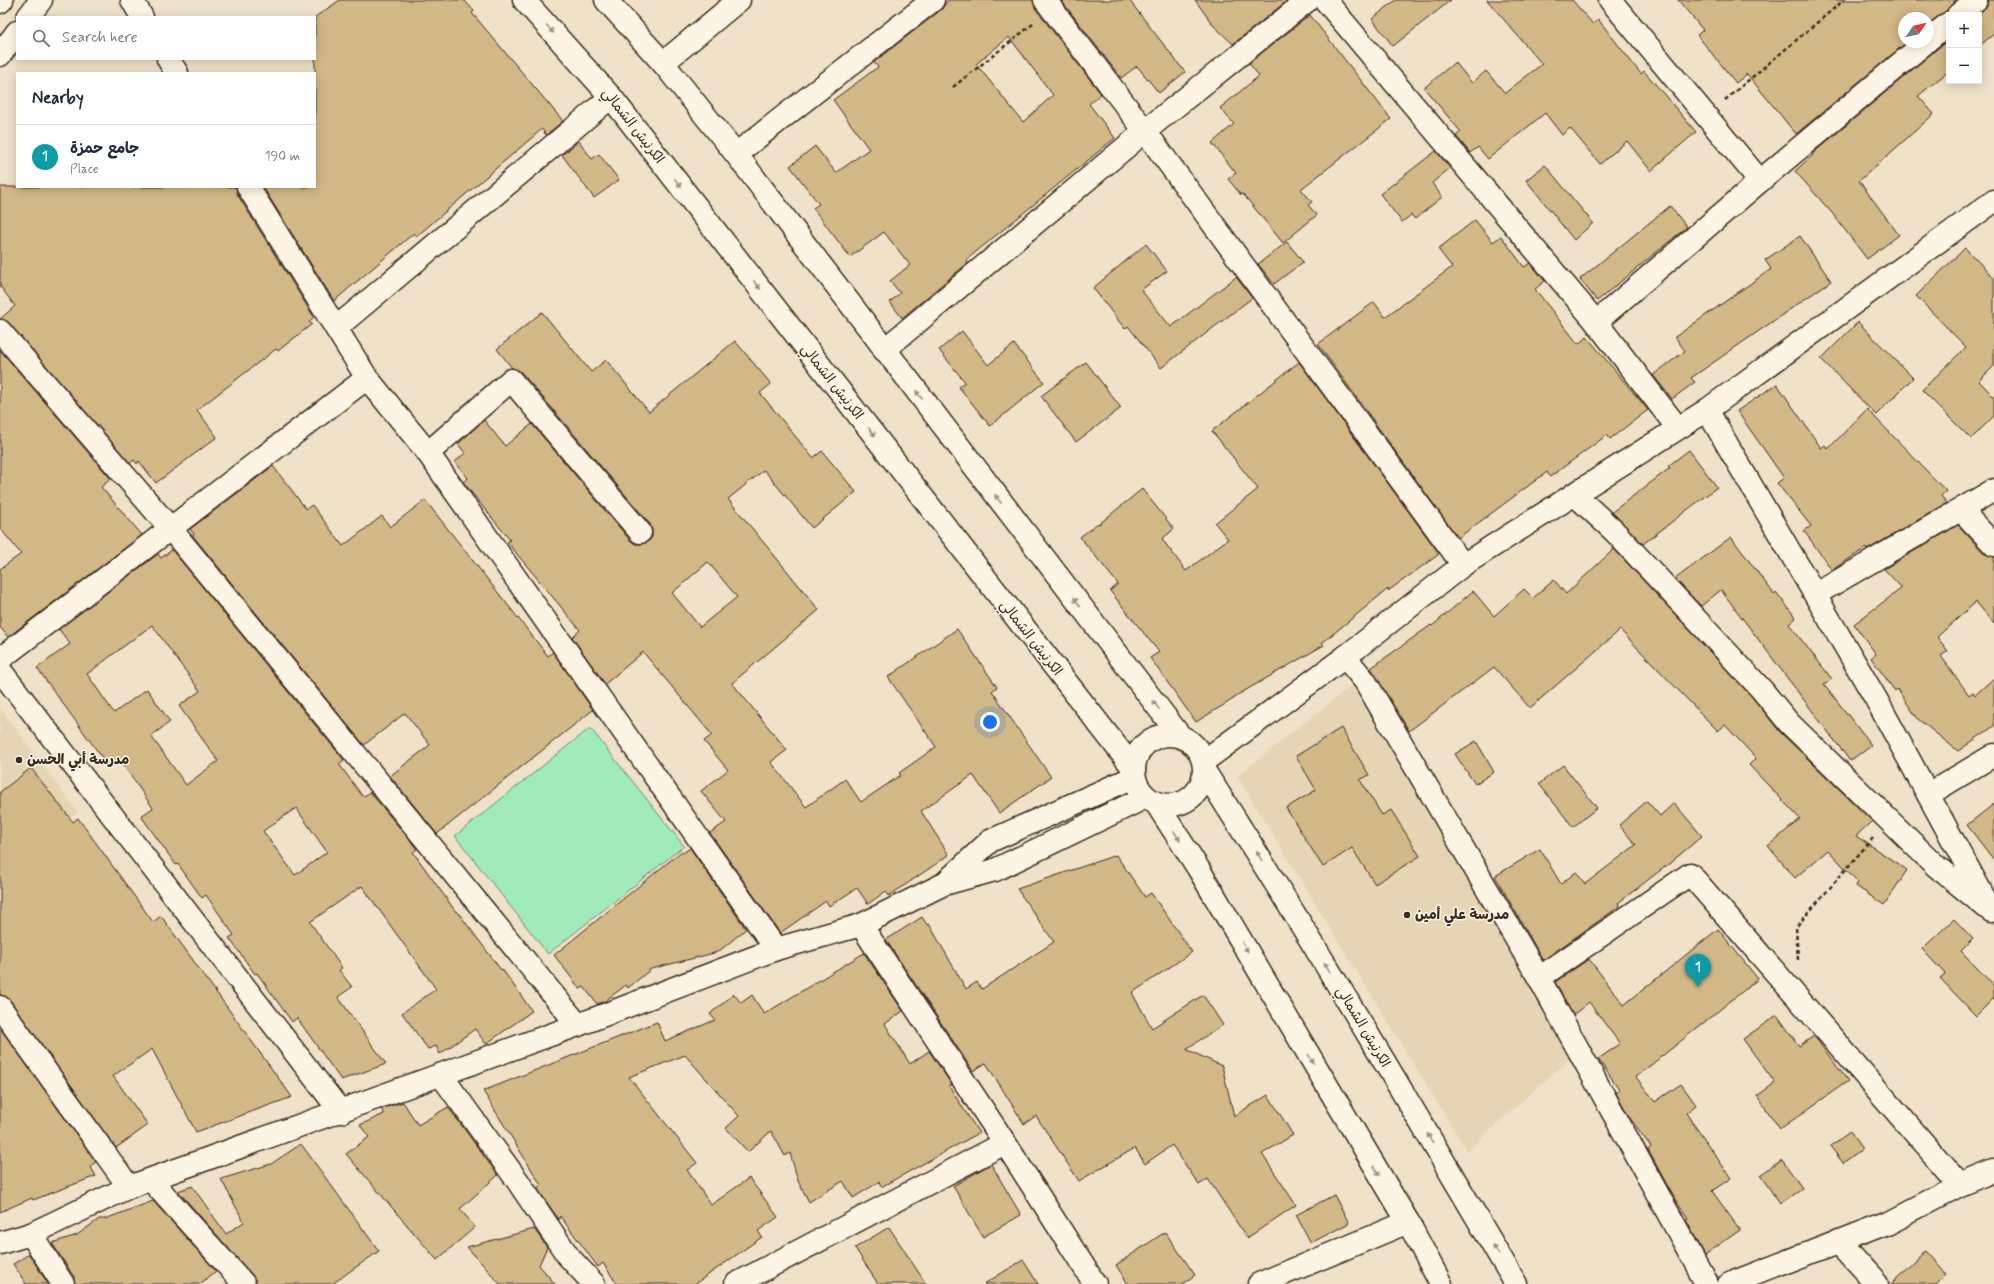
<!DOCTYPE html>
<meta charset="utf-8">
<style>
:root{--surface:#fff;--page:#f2f2f3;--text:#1f2937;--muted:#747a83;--line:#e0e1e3;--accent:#7c3aed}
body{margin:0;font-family:Mynerve,"Playpen Sans Arabic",sans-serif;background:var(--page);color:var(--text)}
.controls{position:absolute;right:12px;top:12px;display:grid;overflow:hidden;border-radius:0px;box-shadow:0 2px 10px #0003}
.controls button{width:36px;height:36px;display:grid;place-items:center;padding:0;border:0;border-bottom:1px solid var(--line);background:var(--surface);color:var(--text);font:20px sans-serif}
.compass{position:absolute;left:1898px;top:12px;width:36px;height:36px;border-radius:50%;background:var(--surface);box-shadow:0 2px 10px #0003;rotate:56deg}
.you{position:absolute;left:990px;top:722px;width:14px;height:14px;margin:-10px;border:3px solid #fff;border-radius:50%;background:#1a73e8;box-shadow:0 0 0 6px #1a73e833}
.badge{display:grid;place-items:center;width:26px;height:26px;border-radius:50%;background:var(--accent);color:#fff;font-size:13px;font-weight:700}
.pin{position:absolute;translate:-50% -33px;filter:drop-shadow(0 1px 2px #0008)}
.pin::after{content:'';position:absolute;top:21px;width:14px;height:12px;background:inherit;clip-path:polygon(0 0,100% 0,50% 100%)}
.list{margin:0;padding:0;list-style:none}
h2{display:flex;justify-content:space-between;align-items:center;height:52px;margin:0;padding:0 16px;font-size:17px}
h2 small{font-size:13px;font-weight:400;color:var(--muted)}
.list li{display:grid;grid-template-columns:26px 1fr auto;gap:12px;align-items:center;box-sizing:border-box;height:64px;padding:0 16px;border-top:1px solid var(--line)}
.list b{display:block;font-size:15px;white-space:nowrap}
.list p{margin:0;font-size:13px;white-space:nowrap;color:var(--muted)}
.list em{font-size:13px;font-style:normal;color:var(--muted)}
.icon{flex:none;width:22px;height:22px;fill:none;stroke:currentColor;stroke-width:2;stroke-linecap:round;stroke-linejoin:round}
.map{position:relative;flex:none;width:1994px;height:1284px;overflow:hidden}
.search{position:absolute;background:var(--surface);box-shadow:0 2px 10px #0003;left:16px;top:16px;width:300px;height:44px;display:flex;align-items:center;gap:10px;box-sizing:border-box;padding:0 14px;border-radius:0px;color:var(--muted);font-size:15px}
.panel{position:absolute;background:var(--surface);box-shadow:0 2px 10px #0003;left:16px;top:72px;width:300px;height:116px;border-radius:0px}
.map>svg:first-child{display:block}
</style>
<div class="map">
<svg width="1994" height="1284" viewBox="0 0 1994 1284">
<rect width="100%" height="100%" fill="#efe2c9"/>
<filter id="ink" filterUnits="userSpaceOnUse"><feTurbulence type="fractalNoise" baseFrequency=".025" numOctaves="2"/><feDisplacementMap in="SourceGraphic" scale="8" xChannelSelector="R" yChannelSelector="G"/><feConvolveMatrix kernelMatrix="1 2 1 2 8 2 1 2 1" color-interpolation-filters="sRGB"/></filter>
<g filter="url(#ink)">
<g fill="#e6d5b5">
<path d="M 1356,682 L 1574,1055 L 1467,1151 L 1237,776 Z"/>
<path d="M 0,708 L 78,812 L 0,871 Z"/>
</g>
<path fill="#a1eab9" stroke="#6e8a6c" d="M 590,728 L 684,846 L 548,954 L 455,836 Z"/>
<g fill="#d2b787" stroke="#3b2a1e" fill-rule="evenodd">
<path d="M 340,0 L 464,0 L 474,11 L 472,13 L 563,121 L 546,135 L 542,129 L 417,236 L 414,233 L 334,301 L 263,187 L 315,187 L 315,17 Z"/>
<path d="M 948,0 L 1033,0 L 1035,8 L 1101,94 L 1089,104 L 1115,138 L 966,260 L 968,263 L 902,318 L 890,302 L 900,293 L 890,281 L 910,265 L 884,232 L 850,257 L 813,208 L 819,204 L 790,166 L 815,146 L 836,173 L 869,149 L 833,100 L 878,67 L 874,62 L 941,10 ZM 1009,37 L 1053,95 L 1023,122 L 976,64 Z"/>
<path d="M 1061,0 L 1129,0 L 1185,72 L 1159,93 L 1137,66 L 1121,78 Z"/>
<path d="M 1195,0 L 1288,0 L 1233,44 L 1213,25 Z"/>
<path d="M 1396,0 L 1451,0 L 1393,46 L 1372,19 Z"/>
<path d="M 1487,0 L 1572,0 L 1593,24 L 1598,19 L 1641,74 L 1644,71 L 1696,132 L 1651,171 L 1627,141 L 1600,164 L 1570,128 L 1562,135 L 1545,113 L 1488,159 L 1478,147 L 1470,153 L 1456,136 L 1461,132 L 1424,88 L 1455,62 L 1472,83 L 1486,71 L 1505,93 L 1542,64 Z"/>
<path d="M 1678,0 L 1956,0 L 1946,11 L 1928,24 L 1928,18 L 1904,18 L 1904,42 L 1907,42 L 1796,134 L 1747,74 L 1736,83 L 1697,35 L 1703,30 Z"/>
<path d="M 1988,0 L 1994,0 L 1994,34 L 1979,46 L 1979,15 L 1978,15 L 1984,9 Z"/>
<path d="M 1310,15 L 1391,119 L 1301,189 L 1312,202 L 1308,205 L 1317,215 L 1283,243 L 1243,194 L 1241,195 L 1228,179 L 1236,173 L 1212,143 L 1234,124 L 1220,108 L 1259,76 L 1249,63 Z"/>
<path d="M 1949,39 L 1949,71 L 1918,96 L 1934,114 L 1859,181 L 1899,235 L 1867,259 L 1832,213 L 1795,171 L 1813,155 L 1812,154 Z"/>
<path d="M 579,141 L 592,159 L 599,154 L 619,180 L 594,198 L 562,155 Z"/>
<path d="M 1436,151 L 1450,168 L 1432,183 L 1442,197 L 1415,219 L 1411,215 L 1402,222 L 1380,194 Z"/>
<path d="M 1545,165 L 1593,223 L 1574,240 L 1526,180 Z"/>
<path d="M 0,187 L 236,187 L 237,194 L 314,317 L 309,322 L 312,324 L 278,351 L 276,349 L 197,410 L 217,437 L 156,483 L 139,461 L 137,464 L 134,460 L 130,463 L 9,323 L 0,319 L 15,306 L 0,286 Z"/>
<path d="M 1670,206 L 1687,227 L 1597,301 L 1580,279 Z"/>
<path d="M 1475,220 L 1493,242 L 1501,236 L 1524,267 L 1530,263 L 1545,281 L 1535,289 L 1578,344 L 1587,337 L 1648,410 L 1610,439 L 1607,435 L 1550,477 L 1547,472 L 1458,538 L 1318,344 L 1374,302 L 1385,317 L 1452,267 L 1438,249 Z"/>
<path d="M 1800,236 L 1831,281 L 1691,378 L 1695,382 L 1672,399 L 1653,375 L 1685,351 L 1675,337 L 1771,269 L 1765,260 Z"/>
<path d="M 1287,242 L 1303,262 L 1274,284 L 1258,264 Z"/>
<path d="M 1146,244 L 1167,271 L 1141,290 L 1171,327 L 1236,277 L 1252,298 L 1161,368 L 1128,326 L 1125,329 L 1093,288 Z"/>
<path d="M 1965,248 L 1994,278 L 1994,366 L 1979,381 L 1994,397 L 1994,416 L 1971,439 L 1922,390 L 1966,347 L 1916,296 Z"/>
<path d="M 542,312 L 591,372 L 606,360 L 649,412 L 735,341 L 771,384 L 760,393 L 813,458 L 822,451 L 856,492 L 812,528 L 764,470 L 728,499 L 819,610 L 732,683 L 787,750 L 771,762 L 806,807 L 845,779 L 861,802 L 901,775 L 899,773 L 936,747 L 888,677 L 957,629 L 997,687 L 992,691 L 1051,777 L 999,813 L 973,775 L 921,811 L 949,855 L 889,896 L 886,891 L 868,904 L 857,888 L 829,906 L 826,901 L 780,933 L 710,833 L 726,822 L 701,791 L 728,770 L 704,741 L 712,735 L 643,652 L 605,684 L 572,637 L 580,630 L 507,542 L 510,540 L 463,482 L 468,478 L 455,462 L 465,453 L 458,444 L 484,420 L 505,446 L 532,424 L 630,540 L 635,544 L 642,544 L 648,542 L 652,537 L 652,530 L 650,524 L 521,372 L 512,368 L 497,349 ZM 708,562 L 737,597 L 700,627 L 672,593 Z"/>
<path d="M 1858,322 L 1913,378 L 1876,415 L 1821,359 Z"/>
<path d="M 962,331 L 988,365 L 1014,344 L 1044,382 L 990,426 L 959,387 L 965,382 L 939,350 Z"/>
<path d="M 0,350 L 111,479 L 101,487 L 142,535 L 8,637 L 0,627 L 0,569 L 21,554 L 0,528 Z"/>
<path d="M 1086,362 L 1121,408 L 1076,442 L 1041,396 Z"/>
<path d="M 1299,362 L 1438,552 L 1438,555 L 1388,591 L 1388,589 L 1322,643 L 1324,645 L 1234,697 L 1235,698 L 1196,722 L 1150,658 L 1159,652 L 1110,591 L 1118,584 L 1080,537 L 1098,523 L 1099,524 L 1142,489 L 1174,529 L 1162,539 L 1186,571 L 1228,539 L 1215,523 L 1258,489 L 1212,431 Z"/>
<path d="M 1777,384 L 1821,448 L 1825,445 L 1828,449 L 1867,409 L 1946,491 L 1941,496 L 1947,503 L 1867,550 L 1866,548 L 1832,570 L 1804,531 L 1811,526 L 1777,483 L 1784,478 L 1737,411 Z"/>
<path d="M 1689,450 L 1717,487 L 1643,544 L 1612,512 L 1670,468 L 1668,466 Z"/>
<path d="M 273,466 L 306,509 L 312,505 L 343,546 L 382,516 L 390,527 L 425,500 L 548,656 L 553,652 L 593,710 L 437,834 L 390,776 L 430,745 L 405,713 L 364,745 L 193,536 L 194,534 L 190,529 Z"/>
<path d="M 1958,525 L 1985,554 L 1994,557 L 1994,623 L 1976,602 L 1937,637 L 1948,651 L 1941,656 L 1969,695 L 1973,692 L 1975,695 L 1994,678 L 1994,726 L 1958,751 L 1918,719 L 1897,689 L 1895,691 L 1871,658 L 1876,654 L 1854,624 L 1902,588 L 1884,569 Z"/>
<path d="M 1731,537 L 1774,594 L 1776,592 L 1796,618 L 1789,624 L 1832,679 L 1824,684 L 1871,745 L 1850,761 L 1721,590 L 1701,606 L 1675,579 Z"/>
<path d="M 1614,549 L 1753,698 L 1780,732 L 1872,821 L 1856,836 L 1907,870 L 1884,905 L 1856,886 L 1858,882 L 1828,850 L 1795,878 L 1768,846 L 1800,819 L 1749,765 L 1756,758 L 1725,725 L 1718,731 L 1620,630 L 1530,708 L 1494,667 L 1409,731 L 1371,668 L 1431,625 L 1432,626 L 1473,591 L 1494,616 L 1524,589 L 1533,598 L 1554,580 L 1566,594 Z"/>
<path d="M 172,550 L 344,760 L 339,764 L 363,797 L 370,792 L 417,849 L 413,852 L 456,912 L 457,911 L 501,970 L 502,969 L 532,1011 L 486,1044 L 475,1029 L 440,1054 L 436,1046 L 428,1049 L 402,1013 L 436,989 L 362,886 L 310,922 L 342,968 L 339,970 L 352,987 L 338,997 L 386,1064 L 341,1080 L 297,1018 L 292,1022 L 257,973 L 255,974 L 229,938 L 234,935 L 206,895 L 202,898 L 178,864 L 176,865 L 141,816 L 153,808 L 119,759 L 109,767 L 37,668 L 70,644 L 59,629 L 158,554 L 161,558 ZM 152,625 L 200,691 L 179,706 L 218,761 L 186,785 L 151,736 L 170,722 L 147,689 L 114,713 L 87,674 ZM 296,808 L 327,852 L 295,875 L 263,831 Z"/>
<path d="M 1341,728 L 1369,775 L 1360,780 L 1382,815 L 1391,810 L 1420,856 L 1375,884 L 1352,848 L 1323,867 L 1286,808 L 1316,790 L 1296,756 Z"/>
<path d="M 1476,741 L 1494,772 L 1475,784 L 1455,754 Z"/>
<path d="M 1563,765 L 1597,808 L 1573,827 L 1539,784 Z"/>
<path d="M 31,768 L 73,822 L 78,818 L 153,922 L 161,916 L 292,1097 L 196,1132 L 152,1049 L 113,1076 L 148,1125 L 116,1148 L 10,1000 L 5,996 L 0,995 L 0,792 Z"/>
<path d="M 1647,801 L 1660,816 L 1674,803 L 1702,836 L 1670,863 L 1618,903 L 1620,906 L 1543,960 L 1495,876 L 1540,849 L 1561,884 L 1576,872 L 1585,884 L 1636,845 L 1619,825 Z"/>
<path d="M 1994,804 L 1994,860 L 1967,825 Z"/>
<path d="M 690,848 L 746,929 L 718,952 L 651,969 L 628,988 L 626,985 L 605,1001 L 597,1004 L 584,987 L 580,989 L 554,955 L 682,851 L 683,853 Z"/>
<path d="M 1116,855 L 1145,897 L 1151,893 L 1192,952 L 1132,993 L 1152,1028 L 1203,995 L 1223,1025 L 1186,1049 L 1222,1066 L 1234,1116 L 1268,1095 L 1293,1135 L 1262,1154 L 1296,1205 L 1247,1238 L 1208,1179 L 1199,1185 L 1172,1145 L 1145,1164 L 1135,1148 L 1079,1181 L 1036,1116 L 1024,1124 L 986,1063 L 973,1071 L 886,940 L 922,917 L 927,925 L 929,924 L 966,989 L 977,982 L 982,989 L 1054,942 L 1017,889 Z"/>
<path d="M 1954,919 L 1973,939 L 1961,951 L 1994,986 L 1994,998 L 1976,1016 L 1940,978 L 1945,974 L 1922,949 Z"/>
<path d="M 1718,929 L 1758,979 L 1636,1077 L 1655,1102 L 1681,1084 L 1696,1105 L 1686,1113 L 1731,1178 L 1712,1191 L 1740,1230 L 1705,1255 L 1686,1220 L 1688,1219 L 1676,1201 L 1648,1150 L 1651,1147 L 1630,1118 L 1616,1093 L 1620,1090 L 1598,1059 L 1620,1044 L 1589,1002 L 1573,1015 L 1555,982 L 1589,959 L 1624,1005 Z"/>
<path d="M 864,953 L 903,1011 L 885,1024 L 910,1064 L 929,1051 L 952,1085 L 949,1086 L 979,1133 L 881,1187 L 879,1182 L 853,1198 L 843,1181 L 809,1202 L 798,1181 L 790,1153 L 785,1156 L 771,1131 L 748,1152 L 726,1128 L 739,1116 L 685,1055 L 629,1077 L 697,1163 L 687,1170 L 711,1205 L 749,1178 L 778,1217 L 758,1231 L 762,1237 L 695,1284 L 617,1284 L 603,1263 L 598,1267 L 560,1216 L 559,1220 L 537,1188 L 541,1185 L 483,1091 L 657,1022 L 665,1041 L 715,1020 L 710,1014 L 734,994 L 741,1003 L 752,995 L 764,1014 Z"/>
<path d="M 1777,1015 L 1799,1046 L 1814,1036 L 1848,1081 L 1780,1129 L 1757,1096 L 1775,1083 L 1743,1039 Z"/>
<path d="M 0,1028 L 96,1162 L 90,1166 L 96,1176 L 33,1200 L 32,1198 L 0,1212 Z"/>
<path d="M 403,1102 L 418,1125 L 448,1107 L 498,1175 L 460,1209 L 475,1227 L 437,1260 L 346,1154 L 369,1137 L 360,1125 L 384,1114 L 381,1109 Z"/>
<path d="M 1850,1132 L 1862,1149 L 1843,1163 L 1830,1146 Z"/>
<path d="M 301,1144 L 379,1251 L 332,1284 L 256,1284 L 253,1276 L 178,1191 L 192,1186 L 226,1234 L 244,1222 L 221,1179 L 271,1164 Z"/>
<path d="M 1782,1160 L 1802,1188 L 1780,1204 L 1760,1175 Z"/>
<path d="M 991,1164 L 1021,1215 L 983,1237 L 953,1186 Z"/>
<path d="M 1334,1195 L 1349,1223 L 1311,1243 L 1296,1215 Z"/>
<path d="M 153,1201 L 216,1271 L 200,1284 L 75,1284 L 74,1277 L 52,1243 L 77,1235 L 99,1219 L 105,1219 Z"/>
<path d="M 889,1227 L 926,1284 L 878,1284 L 855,1248 Z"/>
<path d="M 534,1229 L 547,1247 L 539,1265 L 555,1284 L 500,1284 L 467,1247 Z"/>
<path d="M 1165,1232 L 1195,1275 L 1182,1284 L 1128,1284 L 1116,1265 Z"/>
<path d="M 1925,1251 L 1946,1274 L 1936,1284 L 1891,1284 Z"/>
<path d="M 29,1254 L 48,1284 L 26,1284 L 13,1264 Z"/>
<path d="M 1023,1260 L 1038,1284 L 984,1284 Z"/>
</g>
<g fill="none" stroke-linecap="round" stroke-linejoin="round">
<g stroke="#3b2a1e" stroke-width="25">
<g id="minor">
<path d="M 132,0 L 142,17"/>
<path d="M 1045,0 L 1145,131 L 1463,565"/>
<path d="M 1325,0 L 1596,322 L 1677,427"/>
<path d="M 1610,0 L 1760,181"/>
<path d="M 0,2 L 2,0"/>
<path d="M 1958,15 L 1976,0"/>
<path d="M 28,17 L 41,0"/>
<path d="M 1928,40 L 1949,23"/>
<path d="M 0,55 L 17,32"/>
<path d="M 168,59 L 177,73"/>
<path d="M 663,63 L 739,0"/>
<path d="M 736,154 L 933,0"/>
<path d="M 248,187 L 367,378 L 428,453 L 776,949"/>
<path d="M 1596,322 L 1760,181 L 1926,42"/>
<path d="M 336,328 L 611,97"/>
<path d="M 0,331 L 170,528 L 578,1025"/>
<path d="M 884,350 L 1145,131 L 1308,0"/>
<path d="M 1707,410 L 1876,699 L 1986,901"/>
<path d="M 428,453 L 511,380 L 640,532"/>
<path d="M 1574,494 L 1614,531 L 1762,690 L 1789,723 L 1936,866 L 1991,911"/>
<path d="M 1961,510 L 1994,545"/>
<path d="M 1816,594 L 1994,490"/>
<path d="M 1345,657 L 1365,681 L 1539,978 L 1707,1284"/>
<path d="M 0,659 L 367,378"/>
<path d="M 0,670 L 341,1112"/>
<path d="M 1204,761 L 1345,657 L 1463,565 L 1707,410 L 1994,201"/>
<path d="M 1929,794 L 1994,755"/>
<path d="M 946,882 L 990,841 L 1134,777"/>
<path d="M 861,925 L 1005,1143 L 1095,1284"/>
<path d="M 1539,978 L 1690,874 L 1960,1185"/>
<path d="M 0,1007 L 129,1187"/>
<path d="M 441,1075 L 517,1180 L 568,1256 L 594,1284"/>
<path d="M 151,1180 L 244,1284"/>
<path d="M 31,1234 L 63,1284"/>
<path d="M 1838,1241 L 1877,1284"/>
<path d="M 0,1243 L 31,1234 L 129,1187 L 578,1025 L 776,949 L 861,925 L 944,884 L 995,870 L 1146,797"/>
<path d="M 736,1284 L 1005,1143"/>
<path d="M 1259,1284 L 1408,1222"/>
<path d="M 1729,1284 L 1887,1223 L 1960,1185 L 1994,1171"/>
</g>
</g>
<g stroke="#3b2a1e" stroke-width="25">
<g id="major">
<path d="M 524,0 L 611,97 L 1134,769"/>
<path d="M 606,0 L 663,63 L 736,154 L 1180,736"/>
<circle cx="1169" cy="770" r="35"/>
<path d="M 1205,772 C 1313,940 1415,1112 1516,1284"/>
<path d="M 1156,803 L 1198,868 L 1408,1222 L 1441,1284"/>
</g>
</g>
<g stroke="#3b2a1e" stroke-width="2.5" stroke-dasharray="4 3" stroke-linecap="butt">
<path d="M 953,87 L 1033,24"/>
<path d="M 1725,100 L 1844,0"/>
<path d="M 1798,960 L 1796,927 L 1873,838"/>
</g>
<use href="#minor" stroke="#fcf5e5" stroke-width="22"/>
<use href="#major" stroke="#fcf5e5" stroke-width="22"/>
</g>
<defs><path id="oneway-solid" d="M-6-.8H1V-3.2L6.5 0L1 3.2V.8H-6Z"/></defs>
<g fill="#9c9082">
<use href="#oneway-solid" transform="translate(550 29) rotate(48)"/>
<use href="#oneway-solid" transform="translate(678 183) rotate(52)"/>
<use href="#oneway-solid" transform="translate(757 285) rotate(52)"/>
<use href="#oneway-solid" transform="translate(919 395) rotate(-127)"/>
<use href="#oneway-solid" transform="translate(872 432) rotate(52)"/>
<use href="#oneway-solid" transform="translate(998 499) rotate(-127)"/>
<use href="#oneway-solid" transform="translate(1077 602) rotate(-127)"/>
<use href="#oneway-solid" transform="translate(1156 705) rotate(-127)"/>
<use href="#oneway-solid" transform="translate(1177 836) rotate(57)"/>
<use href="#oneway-solid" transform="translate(1259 856) rotate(-121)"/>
<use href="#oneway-solid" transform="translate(1245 947) rotate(59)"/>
<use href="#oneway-solid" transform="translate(1327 967) rotate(-121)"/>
<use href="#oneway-solid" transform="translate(1311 1059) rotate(59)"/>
<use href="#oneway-solid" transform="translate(1430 1138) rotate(-121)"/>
<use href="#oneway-solid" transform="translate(1377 1171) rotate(59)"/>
<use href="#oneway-solid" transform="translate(1496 1250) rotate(-121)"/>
</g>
</g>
<g fill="#3b2a1e" stroke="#fcf5e5" stroke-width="1.5">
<circle cx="19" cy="760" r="4"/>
<circle cx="1407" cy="915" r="4"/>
</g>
<g text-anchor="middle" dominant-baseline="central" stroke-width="3" stroke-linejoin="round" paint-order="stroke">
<g font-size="14" fill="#3b2a1e" stroke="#fcf5e5">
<text transform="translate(633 126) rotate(52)">الكرنيش الشمالي</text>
<text transform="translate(832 382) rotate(52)">الكرنيش الشمالي</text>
<text transform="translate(1031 638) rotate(52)">الكرنيش الشمالي</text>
<text transform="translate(1363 1027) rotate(59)">الكرنيش الشمالي</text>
</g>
<g font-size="14" font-weight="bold" fill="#3b2a1e" stroke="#fcf5e5" text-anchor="start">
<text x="27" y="760">مدرسة أبي الحسن</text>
<text x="1415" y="915">مدرسة علي أمين</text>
</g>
</g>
</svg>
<div class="controls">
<button>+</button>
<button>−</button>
</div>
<svg class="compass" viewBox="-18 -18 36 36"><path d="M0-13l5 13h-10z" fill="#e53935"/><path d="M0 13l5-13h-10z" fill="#747a83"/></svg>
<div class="you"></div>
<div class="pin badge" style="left:1698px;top:987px;background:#0f9aa8">1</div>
<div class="search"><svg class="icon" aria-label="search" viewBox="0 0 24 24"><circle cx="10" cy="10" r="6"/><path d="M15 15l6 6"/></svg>Search here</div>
<section class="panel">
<h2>Nearby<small></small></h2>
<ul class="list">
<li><span class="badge" style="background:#0f9aa8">1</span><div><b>جامع حمزة</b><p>Place</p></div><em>190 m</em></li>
</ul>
</section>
</div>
